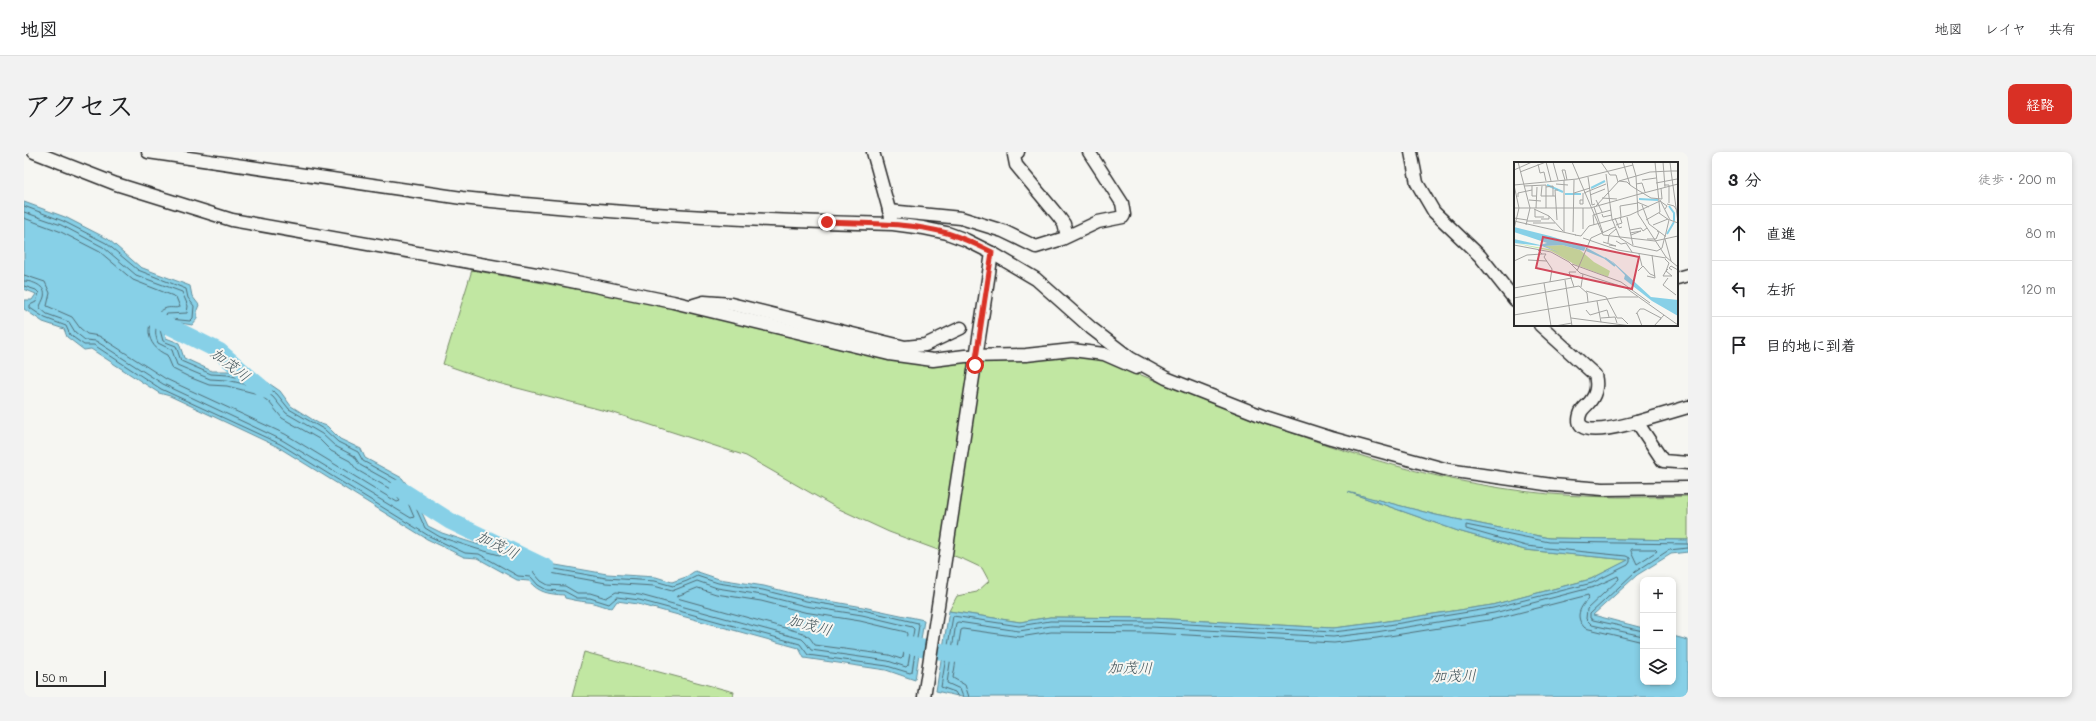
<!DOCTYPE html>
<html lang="ja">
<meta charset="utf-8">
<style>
:root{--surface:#fff;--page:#f2f2f2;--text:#202124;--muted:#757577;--line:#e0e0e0;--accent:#d93025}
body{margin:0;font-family:Mali,"Klee One",sans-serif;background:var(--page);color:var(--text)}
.controls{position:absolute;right:12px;bottom:12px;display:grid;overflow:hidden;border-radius:8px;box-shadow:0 2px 6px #0003}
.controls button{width:36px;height:36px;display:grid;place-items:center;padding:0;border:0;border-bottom:1px solid var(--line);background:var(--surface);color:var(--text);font:20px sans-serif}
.scale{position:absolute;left:12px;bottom:10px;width:70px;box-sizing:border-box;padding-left:4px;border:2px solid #2b2b2b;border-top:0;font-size:11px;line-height:14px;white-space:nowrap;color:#2b2b2b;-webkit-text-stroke:3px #f6f6f2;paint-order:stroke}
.stop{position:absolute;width:12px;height:12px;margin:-9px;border:3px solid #d93025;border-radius:50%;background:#fff}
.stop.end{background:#d93025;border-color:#fff;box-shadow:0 1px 4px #0008}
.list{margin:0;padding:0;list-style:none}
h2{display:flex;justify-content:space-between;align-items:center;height:52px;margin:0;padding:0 16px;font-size:17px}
h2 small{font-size:13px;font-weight:400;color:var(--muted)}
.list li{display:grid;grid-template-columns:26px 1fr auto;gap:12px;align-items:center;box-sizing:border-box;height:56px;padding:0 16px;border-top:1px solid var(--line)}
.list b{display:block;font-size:15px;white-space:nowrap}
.list em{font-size:13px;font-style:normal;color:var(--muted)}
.icon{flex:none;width:22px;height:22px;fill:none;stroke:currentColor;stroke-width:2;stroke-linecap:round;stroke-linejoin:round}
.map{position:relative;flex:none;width:1664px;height:545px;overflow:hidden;border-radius:8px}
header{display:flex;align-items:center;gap:24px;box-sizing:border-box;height:56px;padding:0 20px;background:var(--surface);border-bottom:1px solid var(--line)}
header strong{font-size:19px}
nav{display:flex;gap:22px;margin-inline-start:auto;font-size:14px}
.intro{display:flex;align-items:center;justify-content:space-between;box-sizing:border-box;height:96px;padding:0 24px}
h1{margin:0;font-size:28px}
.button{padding:10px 18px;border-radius:8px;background:var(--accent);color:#fff;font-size:14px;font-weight:700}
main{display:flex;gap:24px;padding:0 24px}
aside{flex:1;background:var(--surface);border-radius:8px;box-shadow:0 2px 6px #0003}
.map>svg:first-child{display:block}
</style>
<header>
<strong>地図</strong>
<nav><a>地図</a><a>レイヤ</a><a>共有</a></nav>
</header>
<div class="intro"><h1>アクセス</h1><a class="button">経路</a></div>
<main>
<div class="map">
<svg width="1664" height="545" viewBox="0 0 1664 545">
<rect width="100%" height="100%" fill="#f6f6f2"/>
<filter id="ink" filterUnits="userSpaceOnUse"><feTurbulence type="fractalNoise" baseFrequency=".025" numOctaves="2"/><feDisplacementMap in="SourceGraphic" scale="8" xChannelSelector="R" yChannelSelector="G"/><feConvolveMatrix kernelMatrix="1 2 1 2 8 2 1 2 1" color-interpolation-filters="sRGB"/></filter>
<g filter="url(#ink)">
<g fill="#c1e7a2" stroke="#768966">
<path d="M 448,118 L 941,209 L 1049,203 L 1074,206 C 1205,257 1336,315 1477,336 C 1538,346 1602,346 1664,344 L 1664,388 L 1525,386 L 1412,363 L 1330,342 L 1434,379 L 1501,398 L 1605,408 L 1567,427 L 1468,453 L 1351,471 L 1309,476 L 1128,466 L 1026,465 L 996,470 L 925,459 L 933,444 L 953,440 L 965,429 L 958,416 L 941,408 L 865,380 L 813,356 L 722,304 L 593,262 L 474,231 L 419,212 Z"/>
<path d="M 560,500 L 710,540 L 709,545 L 548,545 Z"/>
</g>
<g fill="#87d0e7" stroke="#628e9c">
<path d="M 0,50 L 41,65 L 84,87 L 116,115 L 166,134 L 168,144 L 175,153 L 173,158 L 173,167 L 168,173 L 157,171 L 156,175 L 147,170 L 140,178 L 142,186 L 155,191 L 160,206 L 188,219 L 204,219 L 240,228 L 256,239 L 267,254 L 294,271 L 303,274 L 316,287 L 337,297 L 341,306 L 378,326 L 388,339 L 404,374 L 418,381 L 455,393 L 526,412 L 583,422 L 632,425 L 648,430 L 662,425 L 671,419 L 695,427 L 740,434 L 783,445 L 839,455 L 900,468 L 891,528 L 862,518 L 780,506 L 775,496 L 614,452 L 593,449 L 588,456 C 580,455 571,450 563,450 C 555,449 549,448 541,446 L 540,443 C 525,442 515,441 505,429 L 493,428 L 453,406 L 440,405 L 403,387 L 254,295 L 146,244 L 135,241 L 67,197 L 60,198 L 43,185 L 40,177 L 19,170 L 0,157 L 0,148 L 8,148 L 12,142 L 0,137 Z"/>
<path d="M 1324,340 L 1412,363 L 1525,386 L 1664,388 L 1664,400 L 1647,402 L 1613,423 L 1569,463 L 1619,476 L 1619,530 L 1649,530 L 1649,484 L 1664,488 L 1664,545 L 938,545 L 912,539 L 925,459 L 996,470 L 1026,465 L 1128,466 L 1309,476 L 1351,471 L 1468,453 L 1567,427 L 1604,408 L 1501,398 L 1434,379 Z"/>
</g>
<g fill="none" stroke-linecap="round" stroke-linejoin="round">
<g stroke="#506d76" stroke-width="1">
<path d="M 0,54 L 39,69 L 82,91 L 114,118 L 162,137 L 164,146 L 170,154 L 169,166 L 166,169 L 146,167 L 136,178 L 139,189 L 152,194 L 157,209 L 187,222 L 204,223 L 239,232 L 253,242 L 265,257 L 301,278 L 314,290 L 334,300 L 339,309 L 375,329 L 385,341 L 401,376 L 416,385 L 453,397 L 525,416 L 582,426 L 631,429 L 649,434 L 663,429 L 673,424 L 694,431 L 739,438 L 782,449 L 839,458 L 894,471 L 895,473 L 888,520 L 886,521 L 863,514 L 784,503 L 776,492 L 615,448 L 593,445 L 585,452 L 566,446 L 553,446 L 540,439 L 523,438 L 514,433 L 507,425 L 494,424 L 455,402 L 441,401 L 405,384 L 256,292 L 137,237 L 70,193 L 60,193 L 46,183 L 42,174 L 21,166 L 6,156 L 6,153 L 12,150 L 15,141 L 12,138 L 0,134"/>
<path d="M 0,60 L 37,73 L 79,95 L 112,123 L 158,140 L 164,154 L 163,161 L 143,162 C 132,170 129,178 134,191 L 148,198 L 153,213 L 186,227 L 203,228 L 237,236 L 249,245 L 262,261 L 298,282 L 311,294 L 330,304 L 336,313 L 372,333 L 381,344 L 390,365 L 387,366 L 258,288 L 139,232 L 72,189 L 61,188 L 51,180 L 45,170 L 23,162 L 16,156 C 16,152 19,149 20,145 C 23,134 8,129 0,129"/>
<path d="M 0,66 L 35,79 L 76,100 L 109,128 L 152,145 L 156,155 C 151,157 146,154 140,157 C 118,168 121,194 143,203 L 149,217 L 165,225 L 185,233 L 203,234 L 234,242 L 245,250 L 258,266 L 295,287 L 307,299 L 326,309 L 333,318 L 368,338 L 376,349 L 373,350 L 261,282 L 142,227 L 75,184 L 63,182 L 56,176 L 48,165 L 23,154 L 26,141 L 21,130 L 0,123"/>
<path d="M 1608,397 L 1631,397 L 1633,399 L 1613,412 L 1607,399 Z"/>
<path d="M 510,418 L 582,431 L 630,434 L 648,439 L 673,429 L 693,436 L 738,443 L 781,454 L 838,463 L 888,475 L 890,477 L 884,513 L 882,515 L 864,509 L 787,498 L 782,491 L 778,487 L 616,443 L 592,440 L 582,446 L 566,441 L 553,441 L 541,434 L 524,433 L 517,429 L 510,421 Z"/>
<path d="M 674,436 L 692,442 L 737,449 L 780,460 L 836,469 L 882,480 L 883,482 L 879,505 L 877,507 L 865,503 L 791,493 L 786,486 L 779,481 L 653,446 L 654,444 Z"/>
<path d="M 1619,479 L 1569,468 L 1566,466 L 1566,462 L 1611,420 L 1645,398 L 1664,396"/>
<path d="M 934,545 L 931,540 L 917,535 L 929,464 L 995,474 L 1026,469 L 1127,470 L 1309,480 L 1352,475 L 1469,456 L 1568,431 L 1604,413 L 1606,410 L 1606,406 L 1602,404 L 1502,394 L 1442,377 L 1442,373 L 1525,390 L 1664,392"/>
<path d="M 939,545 L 936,537 L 923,531 L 932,471 L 934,470 L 995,479 L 1027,474 L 1127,475 L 1309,485 L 1352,480 L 1470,461 L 1570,435 L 1594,424 L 1595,427 L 1563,457 L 1562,467 L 1568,473 L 1619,484"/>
<path d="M 945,545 L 941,533 L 929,526 L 937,478 L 939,477 L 996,485 L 1027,480 L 1127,481 L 1310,491 L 1353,486 L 1471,467 L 1564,443 L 1565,446 C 1556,455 1550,465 1561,476 L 1619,490"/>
</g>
<g stroke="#87d0e7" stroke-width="17">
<path d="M 123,163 L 195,199 L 240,238"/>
<path d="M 374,336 L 426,369 L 523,416"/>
<path d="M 873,491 L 941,504"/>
</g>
<g stroke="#2b2b2b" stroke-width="15">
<g id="minor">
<path d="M 10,0 L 92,32 L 208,68 L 518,123 L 649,150 L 865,202 L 909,208 L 941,204 L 1002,203 L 1048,198 L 1080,202 L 1112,216"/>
<path d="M 124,0 L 438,46 C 581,61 725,69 869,72 L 899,76 L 923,81 L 942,88 L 968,101 L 1012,127 L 1067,176 L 1106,206 L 1142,226 L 1241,265 L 1307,286 L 1424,318 L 1528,333 L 1579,337 L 1664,336"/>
<path d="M 849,0 L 867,65"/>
<path d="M 994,0 L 990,3 L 992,13 L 1035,65 L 1040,72 L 1043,84"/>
<path d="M 1387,0 L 1393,31 L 1410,60 L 1456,104 L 1491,148"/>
<path d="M 865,59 L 937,66 L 979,79 L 1012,95 L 1038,87 L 1074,70 L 1099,65 L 1100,63 L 1098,51 L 1065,0"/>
<path d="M 1653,126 L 1664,123"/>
<path d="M 670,153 L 680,150 L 707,152 L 881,195 L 901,193 L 937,176"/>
<path d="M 1516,173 L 1571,223 C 1574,235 1572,244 1563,253 C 1561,255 1558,258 1557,260 C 1544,291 1603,272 1613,270"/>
<path d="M 1664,255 L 1613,270 L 1639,309 L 1664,311"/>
<path d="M 900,545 L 968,101"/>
</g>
</g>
<use href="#minor" stroke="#f6f6f2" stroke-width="12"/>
</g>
</g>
<g fill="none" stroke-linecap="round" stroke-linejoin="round" filter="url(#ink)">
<path stroke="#d93025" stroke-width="5" d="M 803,70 C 843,72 884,70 923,81 C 939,86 954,93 968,100 L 951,213"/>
</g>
<g text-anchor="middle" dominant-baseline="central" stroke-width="4" stroke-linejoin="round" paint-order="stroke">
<g font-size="15" font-style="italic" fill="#42545a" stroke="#f6f6f2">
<text transform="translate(207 212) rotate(38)">加茂川</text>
<text transform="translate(474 392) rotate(26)">加茂川</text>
<text transform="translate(786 472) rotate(15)">加茂川</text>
<text transform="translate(1106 515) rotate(1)">加茂川</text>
<text transform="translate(1430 523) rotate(-1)">加茂川</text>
</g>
</g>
<g transform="translate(1490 10)">
<rect width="164" height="164" fill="#f6f6f2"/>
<path d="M 0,81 L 40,88 L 30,84 L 48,83 L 66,88 L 80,100 L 96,109 L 94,115 L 60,102 L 37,89 Z" fill="#c1e7a2"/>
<path d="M 0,65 L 36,74 L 72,85 L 70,89 L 48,83 L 31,84 L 46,91 L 28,84 L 0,81 L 0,77 L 26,83 L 33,81 L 0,70 ZM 73,86 L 99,100 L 137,135 L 164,138 L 164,154 L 138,139 L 110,117 L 111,113 L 98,100 L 72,89 Z" fill="#87d0e7"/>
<path fill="none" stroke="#87d0e7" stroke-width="2" d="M 33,23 L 49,30M 77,26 L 91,19M 51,32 L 67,32M 125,37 L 144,38M 155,44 L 160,51 L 160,59M 153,72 L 160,60M 91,96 L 101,104"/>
<path fill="none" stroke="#a5a5a2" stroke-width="1" d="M 4,0 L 16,46M 32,0 L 37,19M 39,0 L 44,18M 58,0 L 89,73 L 141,79 L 164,74M 87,0 L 96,13 L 102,13 L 104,20M 109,0 L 116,23 L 122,27 L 137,36 L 148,37 L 147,26M 118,0 L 122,14 L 124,52 L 152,95 L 164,105M 149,0 L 151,25M 156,0 L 157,9 L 164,9M 24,2 L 26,11 L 30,10 L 32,19M 0,8 L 18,0M 6,10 L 32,0M 92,12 L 98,57 L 106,76M 74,15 L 78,43 L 81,42M 51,18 L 48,8 L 51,8 L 53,18M 128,18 L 142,16M 105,19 L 113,20 L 116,23M 142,21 L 163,17M 42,22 L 54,23M 122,22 L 128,21 L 131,30M 0,23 L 63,17 L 119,3M 0,23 L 5,46 L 0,46M 150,23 L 155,23 L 155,41M 10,24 L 32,23 L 32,46M 18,24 L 18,34 L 22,34M 28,24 L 27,34 L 41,34M 32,25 L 39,24 L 39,34M 60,31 L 76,26M 70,31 L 92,22M 76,33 L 91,27M 122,33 L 164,22M 4,35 L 4,31 L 18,28M 88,36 L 103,37M 15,38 L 27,39M 69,38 L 66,38 L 66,42 L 69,42 L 69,31M 82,38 L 88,50M 146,38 L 156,58 L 164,61M 123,40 L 135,45M 153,42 L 160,44 L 164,50M 82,44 L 105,19 L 136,10 L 157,9 L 164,60M 80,45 L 89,71M 22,46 L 23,25M 20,47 L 35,54 L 35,57 L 27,57M 21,47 L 21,55 L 30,55M 145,51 L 155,58M 88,52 L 89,55 L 98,53M 35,54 L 49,69M 107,55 L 106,44 L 124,41M 113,55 L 119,83M 0,56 L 13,58M 101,56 L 105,66 L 108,65M 43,58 L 41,28 L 44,28M 132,58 L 146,50 L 141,0M 0,59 L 62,73M 13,59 L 27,59M 19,61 L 41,61M 12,63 L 16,46M 80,63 L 79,53 L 97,48M 102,63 L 108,61 L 106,55M 139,63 L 154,57M 0,67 L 5,46 L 76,46 L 122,33M 69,67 L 69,46M 116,68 L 127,66 L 129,69 L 133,66M 50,70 L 50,18M 59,70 L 60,18M 116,71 L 127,69 L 117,73M 61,73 L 67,74 L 75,64 L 116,53 L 146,39 L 153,44 L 151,47M 151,75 L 155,58M 69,76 L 104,88 L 152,96M 106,76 L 119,84 L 143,89 L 148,86 L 151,74 L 135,62 L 128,43M 133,77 L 142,77 L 145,70 L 143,69M 151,77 L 157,99M 102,79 L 107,82 L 112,81 L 118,90M 89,80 L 102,84 L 95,83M 94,81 L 95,73 L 102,67M 0,83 L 37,90 L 55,100 L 66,111 L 112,126 L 164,163M 28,92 L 32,92 L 30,95 L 38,107 L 36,120M 125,92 L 128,104M 151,97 L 155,101 L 152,109M 14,98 L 33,99M 0,99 L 13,93 L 28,92 L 24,88M 58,102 L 107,120 L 136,141M 158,108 L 155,106 L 157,104 L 164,108M 63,109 L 77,76 L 101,65M 124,109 L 129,104 L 136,112 L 141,114M 152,109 L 158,114 L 149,114 L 152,109 L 154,107M 133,114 L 141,116 L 138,93M 154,116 L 149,123 L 162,133M 51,118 L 58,164M 30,121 L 37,164M 60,125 L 55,110 L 62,110M 67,125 L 69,112M 0,126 L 58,116M 72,129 L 92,135 L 103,156 L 108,156 L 114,162M 0,136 L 65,124 L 73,131 L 74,140M 72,148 L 76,153 L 93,148 L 95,155M 123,151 L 128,164M 122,152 L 126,147 L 130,147 L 147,156 L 146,158M 0,153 L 105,135 L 124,135M 57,156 L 87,160 L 83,139M 87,156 L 101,155 L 103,161M 87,160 L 117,164M 41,164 L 58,161M 140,164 L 150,153"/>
<path fill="#d1495b" fill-opacity="0.15" stroke="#d1495b" stroke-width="2" d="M 29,75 L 125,95 L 118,127 L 22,106 Z"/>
<rect width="164" height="164" fill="none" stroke="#2b2b2b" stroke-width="2"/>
</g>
</svg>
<div class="controls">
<button>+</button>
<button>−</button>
<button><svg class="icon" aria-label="layers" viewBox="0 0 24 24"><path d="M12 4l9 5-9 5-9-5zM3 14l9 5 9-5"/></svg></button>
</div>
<div class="scale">50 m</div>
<div class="stop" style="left:951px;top:213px"></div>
<div class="stop end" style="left:803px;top:70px"></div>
</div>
<aside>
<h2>3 分<small>徒歩 · 200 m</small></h2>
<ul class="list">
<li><svg class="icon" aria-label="ahead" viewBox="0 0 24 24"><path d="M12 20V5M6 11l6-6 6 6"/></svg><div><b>直進</b></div><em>80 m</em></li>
<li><svg class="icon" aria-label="left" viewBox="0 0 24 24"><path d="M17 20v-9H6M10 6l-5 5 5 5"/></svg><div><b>左折</b></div><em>120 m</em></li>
<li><svg class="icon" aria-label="arrive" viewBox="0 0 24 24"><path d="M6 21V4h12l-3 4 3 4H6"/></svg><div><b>目的地に到着</b></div></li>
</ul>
</aside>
</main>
